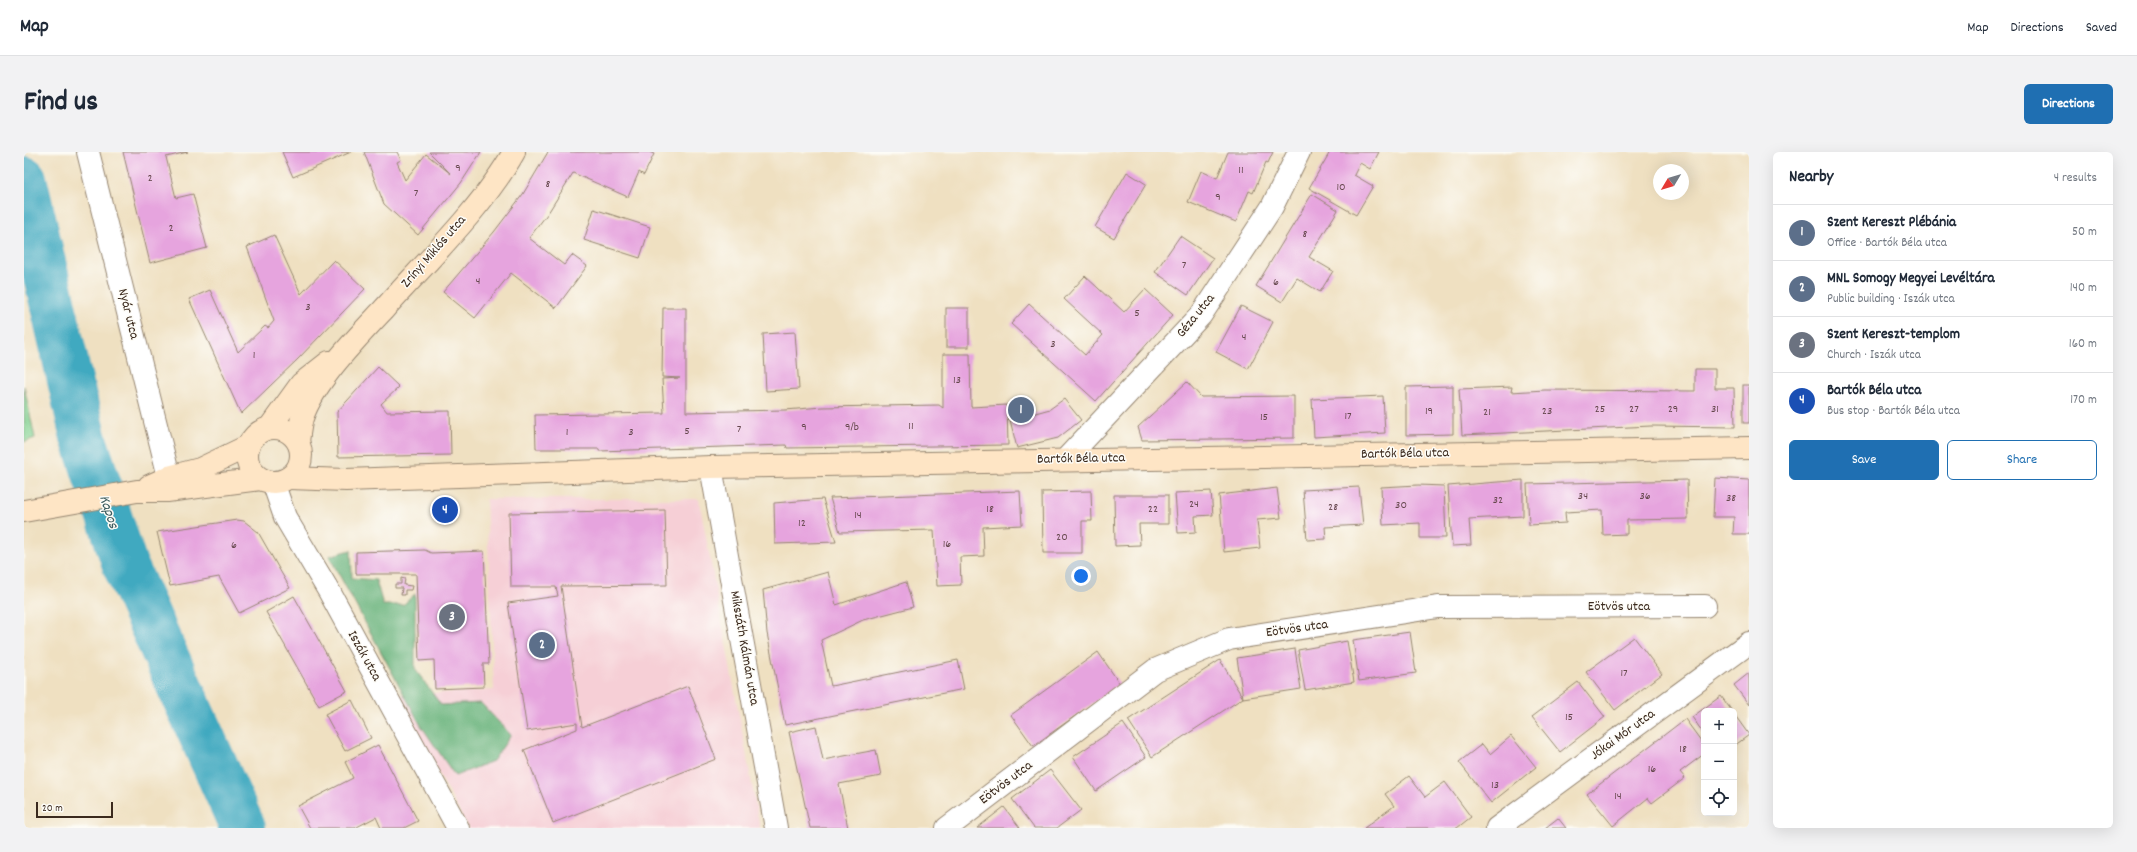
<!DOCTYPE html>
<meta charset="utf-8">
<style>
:root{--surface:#fff;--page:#f2f2f3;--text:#1f2937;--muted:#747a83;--line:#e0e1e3;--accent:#1f6fb2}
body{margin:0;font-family:Dekko,sans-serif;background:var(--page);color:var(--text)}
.controls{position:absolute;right:12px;bottom:12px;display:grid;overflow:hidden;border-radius:6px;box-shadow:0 4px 16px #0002}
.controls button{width:36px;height:36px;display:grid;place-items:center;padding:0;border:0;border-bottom:1px solid var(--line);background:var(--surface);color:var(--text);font:20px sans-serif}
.compass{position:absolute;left:1629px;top:12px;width:36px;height:36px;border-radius:50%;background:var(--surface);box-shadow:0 4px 16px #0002;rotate:232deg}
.scale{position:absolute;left:12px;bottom:10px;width:77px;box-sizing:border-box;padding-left:4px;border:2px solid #3b2a1e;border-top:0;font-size:11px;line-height:14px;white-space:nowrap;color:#3b2a1e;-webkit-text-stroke:3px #fdfcf7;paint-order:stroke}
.you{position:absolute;left:1057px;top:424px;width:14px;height:14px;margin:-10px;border:3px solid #fff;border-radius:50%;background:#1a73e8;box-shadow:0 0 0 6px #1a73e833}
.badge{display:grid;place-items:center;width:26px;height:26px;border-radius:50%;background:var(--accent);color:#fff;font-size:13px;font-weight:700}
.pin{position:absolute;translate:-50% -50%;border:2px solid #fff;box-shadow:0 1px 4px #0006}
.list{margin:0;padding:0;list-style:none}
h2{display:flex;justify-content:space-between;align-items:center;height:52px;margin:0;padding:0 16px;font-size:17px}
h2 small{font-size:13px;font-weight:400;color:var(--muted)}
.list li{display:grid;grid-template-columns:26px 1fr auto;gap:12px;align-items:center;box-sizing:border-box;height:56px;padding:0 16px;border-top:1px solid var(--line)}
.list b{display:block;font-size:15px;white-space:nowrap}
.list p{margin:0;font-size:13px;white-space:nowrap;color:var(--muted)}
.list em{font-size:13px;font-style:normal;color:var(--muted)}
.actions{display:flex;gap:8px;padding:12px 16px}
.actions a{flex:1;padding:9px 0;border:1px solid var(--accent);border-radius:6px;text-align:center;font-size:14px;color:var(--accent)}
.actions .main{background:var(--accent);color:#fff}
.icon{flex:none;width:22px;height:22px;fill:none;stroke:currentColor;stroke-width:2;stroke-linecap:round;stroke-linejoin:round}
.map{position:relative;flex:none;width:1725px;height:676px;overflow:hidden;border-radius:6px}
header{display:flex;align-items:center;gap:24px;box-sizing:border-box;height:56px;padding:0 20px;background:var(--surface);border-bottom:1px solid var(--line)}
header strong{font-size:19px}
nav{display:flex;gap:22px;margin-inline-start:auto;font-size:14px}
.intro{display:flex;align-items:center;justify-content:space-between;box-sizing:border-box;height:96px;padding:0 24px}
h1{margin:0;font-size:28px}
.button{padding:10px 18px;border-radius:6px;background:var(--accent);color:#fff;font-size:14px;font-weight:700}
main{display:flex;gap:24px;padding:0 24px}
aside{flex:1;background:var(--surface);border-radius:6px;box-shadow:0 4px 16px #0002}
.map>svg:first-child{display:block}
</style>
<header>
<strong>Map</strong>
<nav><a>Map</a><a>Directions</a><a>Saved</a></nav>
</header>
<div class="intro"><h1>Find us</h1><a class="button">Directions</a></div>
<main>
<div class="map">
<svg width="1725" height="676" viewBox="0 0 1725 676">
<rect width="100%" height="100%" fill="#fdfcf7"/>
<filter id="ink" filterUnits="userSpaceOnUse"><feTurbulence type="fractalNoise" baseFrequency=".025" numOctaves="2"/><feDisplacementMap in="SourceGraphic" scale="8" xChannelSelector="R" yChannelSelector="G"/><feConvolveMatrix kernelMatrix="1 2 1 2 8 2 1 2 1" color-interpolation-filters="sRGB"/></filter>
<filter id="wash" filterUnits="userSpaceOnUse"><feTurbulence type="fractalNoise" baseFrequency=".012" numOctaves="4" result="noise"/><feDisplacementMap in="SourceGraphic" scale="16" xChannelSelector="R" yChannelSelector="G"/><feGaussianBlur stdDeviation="0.9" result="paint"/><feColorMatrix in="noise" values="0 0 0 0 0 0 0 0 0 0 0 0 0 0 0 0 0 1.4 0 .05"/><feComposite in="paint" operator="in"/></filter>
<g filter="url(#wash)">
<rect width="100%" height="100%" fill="#efe0c1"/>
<path fill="#f6cfd6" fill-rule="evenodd" d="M 462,347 L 675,347 L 736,676 L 444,676 L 373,543 L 470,538 ZM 641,358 L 643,433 L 537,434 L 558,575 L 664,535 L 692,607 L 529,671 L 500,598 L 553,577 L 553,571 L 503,579 L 484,451 L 534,444 L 532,435 L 487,435 L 485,361 Z"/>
<path fill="#82d191" stroke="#5e7e58" d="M 0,234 L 11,286 L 0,290 Z"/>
<path fill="#69b37b" stroke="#526e4c" d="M 327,398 L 328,426 L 352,428 L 359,453 L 379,453 L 391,442 L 391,517 L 417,553 L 457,551 L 487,583 L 469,609 L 431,624 L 396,572 L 305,404 Z"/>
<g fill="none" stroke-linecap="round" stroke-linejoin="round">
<path stroke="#40a9c0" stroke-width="46" d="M 0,27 L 59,285 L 101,413 L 219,676"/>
</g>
<g id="blocks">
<g fill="#e6a4de">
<path d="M 99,0 L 164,0 L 142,5 L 152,46 L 169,42 L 183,96 L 126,111 Z"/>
<path d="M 258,0 L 327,0 L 269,25 Z"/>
<path d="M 340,0 L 373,0 L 377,8 L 373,10 L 381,28 L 402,2 L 427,22 L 405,0 L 457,0 L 437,31 L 394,83 L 360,52 Z"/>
<path d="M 524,0 L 625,0 L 630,2 L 620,23 L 615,20 L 604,45 L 549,21 L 524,61 L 505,86 L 540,113 L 548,103 L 563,114 L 532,156 L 487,121 L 451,166 L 419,140 L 470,80 L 499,42 Z"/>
<path d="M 1204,0 L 1249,0 L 1244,11 L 1242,10 L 1229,41 L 1225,39 L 1212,70 L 1164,50 L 1177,19 L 1193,26 Z"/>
<path d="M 1306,0 L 1355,0 L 1346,17 L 1336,11 L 1330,23 L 1349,34 L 1332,63 L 1285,36 Z"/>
<path d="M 1103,20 L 1122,32 L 1090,86 L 1071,75 Z"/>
<path d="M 1288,42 L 1314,58 L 1285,105 L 1309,119 L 1296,140 L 1273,126 L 1258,150 L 1232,134 Z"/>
<path d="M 570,57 L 626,75 L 616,106 L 560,88 Z"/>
<path d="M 250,83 L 277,142 L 310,108 L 341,137 L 274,207 L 217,262 L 165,147 L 186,138 L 214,200 L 241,174 L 244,176 L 250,169 L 223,95 Z"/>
<path d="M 1156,84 L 1189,106 L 1164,143 L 1131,120 Z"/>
<path d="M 1061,124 L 1100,160 L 1121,137 L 1149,163 L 1072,249 L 987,172 L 1005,152 L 1061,203 L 1079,183 L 1040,147 Z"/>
<path d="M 1217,154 L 1249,170 L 1224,217 L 1192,200 Z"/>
<path d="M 639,156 L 662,156 L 662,260 L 761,258 L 798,255 L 915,253 L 919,256 L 919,202 L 946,202 L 947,255 L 983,253 L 984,293 L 763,296 L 762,293 L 575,299 L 575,297 L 512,297 L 511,263 L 640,261 L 638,227 L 656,226 L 638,225 Z"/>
<rect x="922" y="156" width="23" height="39"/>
<path d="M 771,180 L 775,237 L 742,239 L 739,182 Z"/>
<path d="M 354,215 L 375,235 L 357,252 L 363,260 L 426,259 L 427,303 L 314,305 L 313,260 Z"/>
<path d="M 1671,217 L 1691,217 L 1691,236 L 1710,236 L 1711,275 L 1627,274 L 1438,283 L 1435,237 L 1488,235 L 1487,240 L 1521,238 L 1671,239 Z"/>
<path d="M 1163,230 L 1177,245 L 1270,244 L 1270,286 L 1118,288 L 1114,275 Z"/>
<rect x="1719" y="233" width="6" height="38"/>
<path d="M 1429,234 L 1429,282 L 1382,283 L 1382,235 Z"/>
<path d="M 1359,244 L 1361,281 L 1290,285 L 1288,247 Z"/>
<path d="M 1040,247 L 1057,268 L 1034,286 L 993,296 L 986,268 L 1026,257 Z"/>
<path d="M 1691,326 L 1725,328 L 1725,382 L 1709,382 L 1710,365 L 1689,365 Z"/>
<path d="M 1499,328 L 1499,364 L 1445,367 L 1447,393 L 1428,394 L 1424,334 Z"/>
<path d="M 1663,328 L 1664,367 L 1603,368 L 1603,382 L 1579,383 L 1578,358 L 1541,360 L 1542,371 L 1505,373 L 1503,332 Z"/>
<path d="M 1394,333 L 1420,334 L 1422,386 L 1396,386 L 1396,371 L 1359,373 L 1357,335 Z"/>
<path d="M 1335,335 L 1339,373 L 1301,375 L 1302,387 L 1283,388 L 1279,338 Z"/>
<path d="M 1253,336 L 1257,366 L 1233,368 L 1236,396 L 1200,400 L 1195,343 Z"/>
<path d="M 996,339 L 998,373 L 959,375 L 960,404 L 936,405 L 937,433 L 913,434 L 910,378 L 816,380 L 806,346 Z"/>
<path d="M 1067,339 L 1068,369 L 1058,369 L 1058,401 L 1019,401 L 1018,340 Z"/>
<path d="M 1187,339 L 1189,363 L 1171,364 L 1172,380 L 1154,381 L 1151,341 Z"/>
<path d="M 1090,343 L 1144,343 L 1144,372 L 1115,372 L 1116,393 L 1091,394 Z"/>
<path d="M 799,347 L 812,390 L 751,392 L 750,351 Z"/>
<path d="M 641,358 L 643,433 L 537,434 L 558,575 L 664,534 L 692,607 L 529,671 L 500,598 L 553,577 L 553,571 L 503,579 L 484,451 L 534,444 L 532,435 L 487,435 L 485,361 Z"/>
<path d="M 213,368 L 220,369 L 234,380 L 266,436 L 215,461 L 195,425 L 146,434 L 133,380 Z"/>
<path d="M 401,398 L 407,401 L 460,399 L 465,512 L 459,512 L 460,535 L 411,537 L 410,508 L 395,509 L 392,422 L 332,422 L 332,400 Z"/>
<path d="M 804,420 L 812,453 L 882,430 L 889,455 L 839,468 L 797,488 L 807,534 L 934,508 L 940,537 L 761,573 L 743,481 L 739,438 Z"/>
<path d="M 377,426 L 381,427 L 380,433 L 388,434 L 387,438 L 381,438 L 381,443 L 377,443 L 378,436 L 371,436 L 371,432 L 377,432 Z"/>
<path d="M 270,444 L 323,539 L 295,554 L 242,460 Z"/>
<path d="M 1386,480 L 1392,521 L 1335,529 L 1329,488 Z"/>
<path d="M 1610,485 L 1638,522 L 1591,558 L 1562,520 Z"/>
<path d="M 1323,489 L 1330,530 L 1281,538 L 1274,498 Z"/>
<path d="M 1271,497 L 1277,537 L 1219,546 L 1128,605 L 1104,568 L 1196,508 L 1219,546 L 1213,506 Z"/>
<path d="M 1074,500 L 1096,532 L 1009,594 L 987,563 Z"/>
<path d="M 1725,521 L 1725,553 L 1710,533 Z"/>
<path d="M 1554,530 L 1581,565 L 1536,600 L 1508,565 Z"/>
<path d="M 1697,544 L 1708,559 L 1680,559 L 1680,582 L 1668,565 Z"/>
<path d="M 328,548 L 347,586 L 321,599 L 301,562 Z"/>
<path d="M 1710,562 L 1725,583 L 1710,594 Z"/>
<path d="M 1661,567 L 1680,593 L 1680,602 L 1656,620 L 1661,626 L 1628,651 L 1624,646 L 1589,674 L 1563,642 Z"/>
<path d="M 1099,571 L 1122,605 L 1072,639 L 1049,605 Z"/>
<path d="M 792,574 L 799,608 L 852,598 L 857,624 L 815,632 L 824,676 L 786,676 L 765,580 Z"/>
<path d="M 1487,584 L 1512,615 L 1467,651 L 1435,610 L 1458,592 L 1466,602 Z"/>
<path d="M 354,593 L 394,669 L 380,676 L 357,676 L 352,665 L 331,676 L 286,676 L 274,654 L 329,626 L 321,610 Z"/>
<path d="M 1026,618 L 1057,658 L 1033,676 L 1010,676 L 988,647 Z"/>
<path d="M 1385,624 L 1401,645 L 1421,630 L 1447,665 L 1433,676 L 1340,676 L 1370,654 L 1361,642 Z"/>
<path d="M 980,655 L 996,676 L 953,676 Z"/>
<path d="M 1534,666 L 1542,676 L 1521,676 Z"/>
</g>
</g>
</g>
<g filter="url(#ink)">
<use href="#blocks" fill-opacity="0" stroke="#958570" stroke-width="1"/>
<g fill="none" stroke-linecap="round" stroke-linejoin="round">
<g stroke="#958570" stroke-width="24">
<g id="street">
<path d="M 64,0 L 145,325"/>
<path d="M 1041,308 L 1177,163 L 1248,55 L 1275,0"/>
<path d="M 687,315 L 752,676"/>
<path d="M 249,330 L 261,365 L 306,441 L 434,676"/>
<path d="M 923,676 L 1131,518 L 1205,487 L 1414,455 L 1681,454"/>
<path d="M 1473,676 L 1725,491"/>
</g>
</g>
<g stroke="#958570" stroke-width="24">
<g id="secondary">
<path d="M 246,275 L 277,232 L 305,210"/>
<circle cx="250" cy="303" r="27"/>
<path d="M 274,290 C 275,282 276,273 278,266 C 291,228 333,186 360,157 C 403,109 459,55 490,0"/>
<path d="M 265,326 L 322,328 L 687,315 L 1725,296"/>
<path d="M 125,334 L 145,325 L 176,317 L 224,294"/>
<path d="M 0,359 L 113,339 L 143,339 L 237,327"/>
</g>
</g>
<use href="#street" stroke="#fff" stroke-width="22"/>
<use href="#secondary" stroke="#fee5c5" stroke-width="22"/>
</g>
</g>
<g text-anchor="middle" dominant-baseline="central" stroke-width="3" stroke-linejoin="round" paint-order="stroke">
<g font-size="12" fill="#66484e">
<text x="434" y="16">9</text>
<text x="1217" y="18">11</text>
<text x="126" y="26">2</text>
<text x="524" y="32">8</text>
<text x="1317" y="35">10</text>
<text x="392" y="41">7</text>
<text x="1194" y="45">9</text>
<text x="147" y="76">2</text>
<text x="1281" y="82">8</text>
<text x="1160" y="113">7</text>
<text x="454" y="129">4</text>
<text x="1252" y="130">6</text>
<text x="284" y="155">3</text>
<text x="1113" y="161">5</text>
<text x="1220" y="185">4</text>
<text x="1029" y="192">3</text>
<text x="230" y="203">1</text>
<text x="933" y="228">13</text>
<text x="1576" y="257">25</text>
<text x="1610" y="257">27</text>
<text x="1649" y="257">29</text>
<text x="1691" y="257">31</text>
<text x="1405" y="259">19</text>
<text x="1523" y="259">23</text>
<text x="1463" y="260">21</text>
<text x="1324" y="264">17</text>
<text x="1240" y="265">15</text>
<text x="887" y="274">11</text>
<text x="780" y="275">9</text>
<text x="828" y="275">9/b</text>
<text x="715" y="277">7</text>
<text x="663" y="279">5</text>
<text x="543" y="280">1</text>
<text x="607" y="280">3</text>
<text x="1559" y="344">34</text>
<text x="1621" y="344">36</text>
<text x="1707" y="346">38</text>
<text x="1474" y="348">32</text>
<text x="1170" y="352">24</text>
<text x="1377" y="353">30</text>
<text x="1309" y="355">28</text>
<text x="966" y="357">18</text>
<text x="1129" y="357">22</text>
<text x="834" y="363">14</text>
<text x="778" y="371">12</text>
<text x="1038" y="385">20</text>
<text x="923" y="392">16</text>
<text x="210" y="393">6</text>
<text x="1600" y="521">17</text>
<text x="1545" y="565">15</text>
<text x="1659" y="597">18</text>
<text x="1628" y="617">16</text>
<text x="1471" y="633">13</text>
<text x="1594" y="644">14</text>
</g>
<g font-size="14" fill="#3b2a1e" stroke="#fdfcf7">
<text transform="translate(410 100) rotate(-49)">Zrínyi Miklós utca</text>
<text transform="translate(104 162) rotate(76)">Nyár utca</text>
<text transform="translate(1172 164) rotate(-51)">Géza utca</text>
<text transform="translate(1381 302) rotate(-1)">Bartók Béla utca</text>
<text transform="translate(1057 307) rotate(-1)">Bartók Béla utca</text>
<text x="1595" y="455">Eötvös utca</text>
<text transform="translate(1273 477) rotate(-8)">Eötvös utca</text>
<text transform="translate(720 496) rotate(80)">Mikszáth Kálmán utca</text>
<text transform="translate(340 504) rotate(61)">Iszák utca</text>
<text transform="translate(1599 583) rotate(-36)">Jókai Mór utca</text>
<text transform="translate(982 631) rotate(-37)">Eötvös utca</text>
</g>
<g font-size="15" font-style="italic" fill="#3d5d5f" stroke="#fdfcf7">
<text transform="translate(84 360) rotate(72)">Kapos</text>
</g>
</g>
</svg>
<div class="controls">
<button>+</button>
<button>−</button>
<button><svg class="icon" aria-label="locate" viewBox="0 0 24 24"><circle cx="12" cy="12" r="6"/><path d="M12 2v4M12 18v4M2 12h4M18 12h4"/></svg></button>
</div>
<svg class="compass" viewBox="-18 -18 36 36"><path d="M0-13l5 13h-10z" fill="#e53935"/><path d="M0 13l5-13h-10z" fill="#747a83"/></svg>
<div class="scale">20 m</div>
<div class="you"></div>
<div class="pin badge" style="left:997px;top:258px;background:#5c6f8a">1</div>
<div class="pin badge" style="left:518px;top:493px;background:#5c6f8a">2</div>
<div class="pin badge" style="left:428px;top:465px;background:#6b7280">3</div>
<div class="pin badge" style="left:421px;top:358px;background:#1a4fb4">4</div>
</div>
<aside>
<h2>Nearby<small>4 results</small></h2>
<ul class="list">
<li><span class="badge" style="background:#5c6f8a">1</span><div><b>Szent Kereszt Plébánia</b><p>Office · Bartók Béla utca</p></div><em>50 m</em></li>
<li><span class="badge" style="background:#5c6f8a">2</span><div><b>MNL Somogy Megyei Levéltára</b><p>Public building · Iszák utca</p></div><em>140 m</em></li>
<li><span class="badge" style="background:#6b7280">3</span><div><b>Szent Kereszt-templom</b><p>Church · Iszák utca</p></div><em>160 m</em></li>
<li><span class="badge" style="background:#1a4fb4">4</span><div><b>Bartók Béla utca</b><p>Bus stop · Bartók Béla utca</p></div><em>170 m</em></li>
</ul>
<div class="actions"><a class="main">Save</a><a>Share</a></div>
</aside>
</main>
